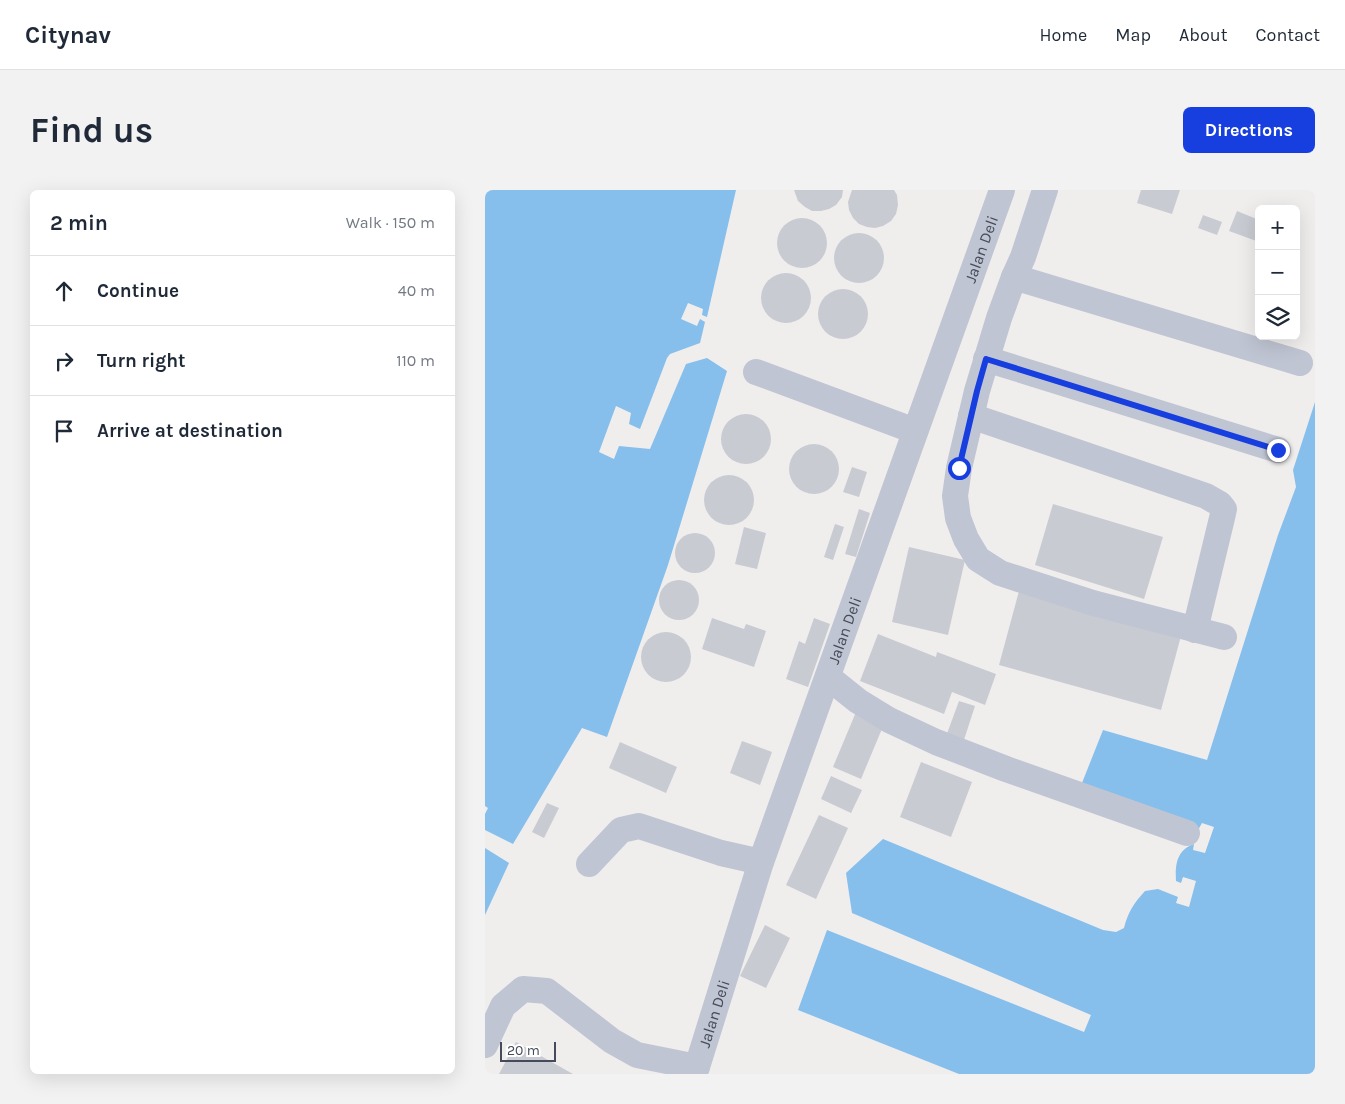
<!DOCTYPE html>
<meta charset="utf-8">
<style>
:root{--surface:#fff;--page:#f2f2f3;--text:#1f2937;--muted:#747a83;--line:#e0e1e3;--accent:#173edf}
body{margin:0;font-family:Karla,sans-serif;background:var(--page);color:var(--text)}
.controls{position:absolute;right:15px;top:15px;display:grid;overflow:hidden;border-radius:8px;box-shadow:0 5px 20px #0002}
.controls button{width:45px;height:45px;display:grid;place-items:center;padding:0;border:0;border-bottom:1px solid var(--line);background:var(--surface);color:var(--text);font:25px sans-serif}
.scale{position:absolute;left:15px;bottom:12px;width:56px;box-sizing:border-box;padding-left:5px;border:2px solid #454b5a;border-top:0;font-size:14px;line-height:18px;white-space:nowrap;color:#454b5a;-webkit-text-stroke:4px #fff;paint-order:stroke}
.stop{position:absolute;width:15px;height:15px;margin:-11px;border:4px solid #173edf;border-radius:50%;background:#fff}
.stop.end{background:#173edf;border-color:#fff;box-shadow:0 1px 5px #0008}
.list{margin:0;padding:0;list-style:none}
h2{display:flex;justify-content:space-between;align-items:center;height:65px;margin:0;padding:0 20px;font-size:21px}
h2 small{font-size:16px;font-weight:400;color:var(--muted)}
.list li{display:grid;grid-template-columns:32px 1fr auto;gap:15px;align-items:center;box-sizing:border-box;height:70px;padding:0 20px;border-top:1px solid var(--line)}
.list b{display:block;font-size:19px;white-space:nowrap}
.list em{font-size:16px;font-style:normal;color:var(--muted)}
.icon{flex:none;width:28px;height:28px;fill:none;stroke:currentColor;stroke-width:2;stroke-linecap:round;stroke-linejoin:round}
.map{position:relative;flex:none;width:830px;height:884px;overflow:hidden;border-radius:8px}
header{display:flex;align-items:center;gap:30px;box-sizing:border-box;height:70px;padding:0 25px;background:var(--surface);border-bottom:1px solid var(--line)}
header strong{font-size:24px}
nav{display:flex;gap:28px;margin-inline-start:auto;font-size:18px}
.intro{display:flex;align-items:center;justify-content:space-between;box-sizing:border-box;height:120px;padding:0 30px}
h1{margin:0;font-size:35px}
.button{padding:12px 22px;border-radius:8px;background:var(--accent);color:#fff;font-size:18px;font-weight:700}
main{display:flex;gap:30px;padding:0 30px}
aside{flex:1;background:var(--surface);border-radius:8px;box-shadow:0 5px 20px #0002}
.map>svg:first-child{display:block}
</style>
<header>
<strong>Citynav</strong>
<nav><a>Home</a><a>Map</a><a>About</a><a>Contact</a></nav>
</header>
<div class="intro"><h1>Find us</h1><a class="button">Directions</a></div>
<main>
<aside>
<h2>2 min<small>Walk · 150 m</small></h2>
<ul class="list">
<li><svg class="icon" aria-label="ahead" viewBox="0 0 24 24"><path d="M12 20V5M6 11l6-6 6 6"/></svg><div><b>Continue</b></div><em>40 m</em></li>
<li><svg class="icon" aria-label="right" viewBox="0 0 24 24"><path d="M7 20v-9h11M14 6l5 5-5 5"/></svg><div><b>Turn right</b></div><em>110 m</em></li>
<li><svg class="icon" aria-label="arrive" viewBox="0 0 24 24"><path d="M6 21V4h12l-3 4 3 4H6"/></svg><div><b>Arrive at destination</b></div></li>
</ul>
</aside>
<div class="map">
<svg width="830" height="884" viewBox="0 0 830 884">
<rect width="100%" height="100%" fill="#f0eded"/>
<g fill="#86beec">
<path d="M 0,0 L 251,0 L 222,127 L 217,125 L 218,119 L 203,113 L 196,129 L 212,136 L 215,129 L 220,132 L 215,153 L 185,164 L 182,168 L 155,239 L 144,234 L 146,223 L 131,216 L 114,262 L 129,269 L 134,256 L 165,259 L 201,174 L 222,168 L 242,181 L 183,375 L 122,547 L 97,538 L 28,654 L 0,640 L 0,624 L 3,618 L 0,616 Z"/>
<path d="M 830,212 L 830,884 L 474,884 L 313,820 L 342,740 L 599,842 L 606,825 L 367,723 L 361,683 L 398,649 L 618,740 L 631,742 L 639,738 C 643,722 649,713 660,701 L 673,699 L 693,707 L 691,713 L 704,717 L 711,691 L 698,687 L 696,693 L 691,691 C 690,674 692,660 709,654 L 708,660 L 720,663 L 729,637 L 717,633 L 713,640 L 595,598 L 618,540 L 722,570 L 793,345 L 811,297 L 808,280 Z"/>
<path d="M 0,658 L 24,673 L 0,725 Z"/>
</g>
<g fill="#c9cbd3">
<path d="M 309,0 L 358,0 L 357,7 L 351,15 L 344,19 L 336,21 L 327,21 L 320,17 L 313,11 Z"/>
<path d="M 367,0 L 409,0 L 412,5 L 413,15 L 411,24 L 406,31 L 398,36 L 390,38 L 382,37 L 374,34 L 368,28 L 364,20 L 363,12 Z"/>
<path d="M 656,0 L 695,0 L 687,24 L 652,13 Z"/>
<path d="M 752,21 L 774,30 L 774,52 L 744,41 Z"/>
<path d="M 718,25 L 737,32 L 732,45 L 713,38 Z"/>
<circle cx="317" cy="53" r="25"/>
<circle cx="374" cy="68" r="25"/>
<circle cx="301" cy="108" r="25"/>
<circle cx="358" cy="124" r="25"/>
<circle cx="261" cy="249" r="25"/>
<circle cx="329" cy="279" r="25"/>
<path d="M 367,277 L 382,282 L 374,307 L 358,302 Z"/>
<circle cx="244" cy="310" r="25"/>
<path d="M 568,314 L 678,347 L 659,409 L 550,375 Z"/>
<path d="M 374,319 L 385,323 L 371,367 L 360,364 Z"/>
<path d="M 350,334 L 359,337 L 348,370 L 339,367 Z"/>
<path d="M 259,337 L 281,343 L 272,379 L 250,374 Z"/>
<circle cx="210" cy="363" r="20"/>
<path d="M 424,357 L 480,370 L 463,445 L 407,432 Z"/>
<circle cx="194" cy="410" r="20"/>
<path d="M 534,401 L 696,446 L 676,520 L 514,475 Z"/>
<path d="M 227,428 L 259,439 L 261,434 L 281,441 L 269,477 L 217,459 Z"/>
<path d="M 329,428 L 345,434 L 323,497 L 301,489 L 314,451 L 320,454 Z"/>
<circle cx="181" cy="467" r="25"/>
<path d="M 393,444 L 451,467 L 452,462 L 511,484 L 500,515 L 467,502 L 459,524 L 375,491 Z"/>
<path d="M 474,511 L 490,516 L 477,556 L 460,549 Z"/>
<path d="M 371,522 L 399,534 L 376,589 L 348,577 Z"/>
<path d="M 257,551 L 287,562 L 275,595 L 245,583 Z"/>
<path d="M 135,552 L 192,577 L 181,603 L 124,578 Z"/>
<path d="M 436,572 L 487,592 L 466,647 L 415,627 Z"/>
<path d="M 346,586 L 377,600 L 366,623 L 336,609 Z"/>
<path d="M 62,613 L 74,618 L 59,648 L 47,642 Z"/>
<path d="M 334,625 L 363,638 L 331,709 L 301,695 Z"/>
<path d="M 280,735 L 305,748 L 281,798 L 255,786 Z"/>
<path d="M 31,852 L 88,884 L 14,884 Z"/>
</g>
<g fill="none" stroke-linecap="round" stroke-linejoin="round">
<g stroke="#c0c5d3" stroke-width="26">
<path d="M 560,0 L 538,67 L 529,87 L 514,128 L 492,201 L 474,278 L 470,306 L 473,328 L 481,349 L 493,369 L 515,383 L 608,413 L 739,447"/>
<path d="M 529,87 L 815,173"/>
<path d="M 501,169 L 793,260"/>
<path d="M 271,182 L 430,241"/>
<path d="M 486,226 L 721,306 L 735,314 L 739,319 L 737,328 L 710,440"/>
<path d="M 343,487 L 373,511 L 404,530 L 451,552 L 521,579 L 702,643"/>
<path d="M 104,674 L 136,640 L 154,636 L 236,663 L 276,672"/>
<path d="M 0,855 L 18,816 L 38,799 L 62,801 L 127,851 L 152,865 L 212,877"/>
<path id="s1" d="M 208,884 L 212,877 L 276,672 L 517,0"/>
</g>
</g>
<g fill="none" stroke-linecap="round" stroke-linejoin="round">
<path stroke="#173edf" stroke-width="6" d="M 474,278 L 492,201 L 501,169 L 793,260"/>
</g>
<g text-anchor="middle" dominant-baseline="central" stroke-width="4" stroke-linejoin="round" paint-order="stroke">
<g font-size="16" fill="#454b5a" stroke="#fff">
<text stroke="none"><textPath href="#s1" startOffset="874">Jalan Deli</textPath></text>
<text stroke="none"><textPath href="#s1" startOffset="469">Jalan Deli</textPath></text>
<text stroke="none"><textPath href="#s1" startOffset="64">Jalan Deli</textPath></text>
</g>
</g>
</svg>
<div class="controls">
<button>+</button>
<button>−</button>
<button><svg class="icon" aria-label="layers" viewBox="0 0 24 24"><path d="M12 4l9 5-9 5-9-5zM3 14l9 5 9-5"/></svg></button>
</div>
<div class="scale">20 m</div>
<div class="stop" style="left:474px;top:278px"></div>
<div class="stop end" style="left:793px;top:260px"></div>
</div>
</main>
